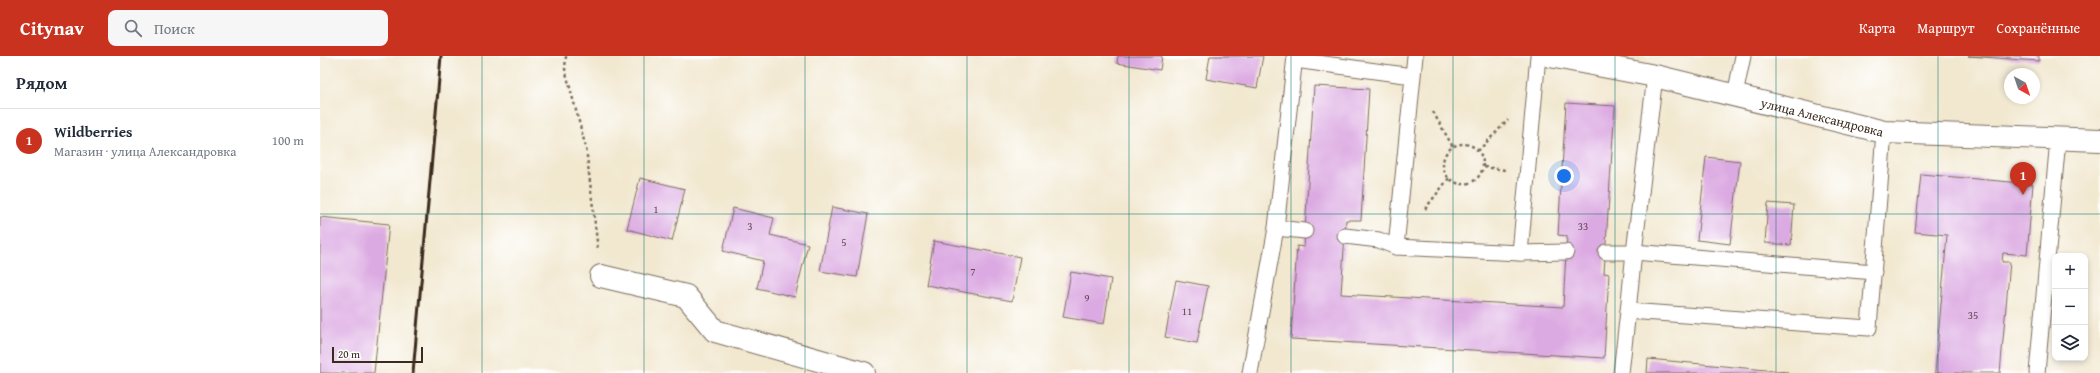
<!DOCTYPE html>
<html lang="ru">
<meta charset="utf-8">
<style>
:root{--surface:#fff;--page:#f6f6f7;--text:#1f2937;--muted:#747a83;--line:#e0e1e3;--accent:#c8321e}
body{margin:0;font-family:"Gentium Book Plus",serif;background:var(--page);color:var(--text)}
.controls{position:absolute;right:12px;bottom:12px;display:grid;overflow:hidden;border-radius:8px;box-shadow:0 2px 6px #0003}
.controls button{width:36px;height:36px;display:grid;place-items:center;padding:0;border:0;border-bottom:1px solid var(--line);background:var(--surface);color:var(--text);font:20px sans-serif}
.compass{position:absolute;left:1684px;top:12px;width:36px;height:36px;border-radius:50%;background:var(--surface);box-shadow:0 2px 6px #0003;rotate:140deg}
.scale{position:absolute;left:12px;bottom:10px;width:91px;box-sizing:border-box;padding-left:4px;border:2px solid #3b2a1e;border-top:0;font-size:11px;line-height:14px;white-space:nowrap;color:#3b2a1e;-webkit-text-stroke:3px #fff;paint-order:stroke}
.you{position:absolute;left:1244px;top:120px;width:14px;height:14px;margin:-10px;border:3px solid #fff;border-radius:50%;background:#1a73e8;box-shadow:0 0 0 6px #1a73e833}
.badge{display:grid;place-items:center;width:26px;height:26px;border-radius:50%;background:var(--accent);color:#fff;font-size:13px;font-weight:700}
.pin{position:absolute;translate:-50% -33px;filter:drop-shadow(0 1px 2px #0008)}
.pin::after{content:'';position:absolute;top:21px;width:14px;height:12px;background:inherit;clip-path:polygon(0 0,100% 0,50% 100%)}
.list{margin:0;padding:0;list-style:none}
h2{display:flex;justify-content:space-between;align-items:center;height:52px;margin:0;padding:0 16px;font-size:17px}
h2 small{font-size:13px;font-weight:400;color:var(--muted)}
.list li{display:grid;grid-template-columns:26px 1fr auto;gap:12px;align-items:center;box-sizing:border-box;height:64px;padding:0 16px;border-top:1px solid var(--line)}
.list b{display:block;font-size:15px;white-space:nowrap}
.list p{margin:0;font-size:13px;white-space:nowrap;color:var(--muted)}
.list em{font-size:13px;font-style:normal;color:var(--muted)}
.icon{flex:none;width:22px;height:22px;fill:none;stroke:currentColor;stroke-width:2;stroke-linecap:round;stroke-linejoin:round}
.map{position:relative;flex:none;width:1780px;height:317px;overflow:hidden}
header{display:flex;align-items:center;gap:24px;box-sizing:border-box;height:56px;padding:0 20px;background:var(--accent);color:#fff}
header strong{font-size:19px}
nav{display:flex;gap:22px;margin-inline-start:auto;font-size:14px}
.search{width:280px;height:36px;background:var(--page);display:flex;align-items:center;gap:10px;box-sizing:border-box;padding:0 14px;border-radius:8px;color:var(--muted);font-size:15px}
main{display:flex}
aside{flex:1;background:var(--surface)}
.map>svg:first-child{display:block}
</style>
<header>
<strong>Citynav</strong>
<div class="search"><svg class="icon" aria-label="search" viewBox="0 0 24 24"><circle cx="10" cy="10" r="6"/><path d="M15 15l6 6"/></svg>Поиск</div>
<nav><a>Карта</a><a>Маршрут</a><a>Сохранённые</a></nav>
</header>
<main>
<aside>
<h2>Рядом<small></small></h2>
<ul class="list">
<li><span class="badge">1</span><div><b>Wildberries</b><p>Магазин · улица Александровка</p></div><em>100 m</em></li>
</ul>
</aside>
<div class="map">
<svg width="1780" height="317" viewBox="0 0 1780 317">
<rect width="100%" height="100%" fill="#fff"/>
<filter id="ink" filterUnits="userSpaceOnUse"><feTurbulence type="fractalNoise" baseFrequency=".025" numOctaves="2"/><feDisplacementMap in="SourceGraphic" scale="8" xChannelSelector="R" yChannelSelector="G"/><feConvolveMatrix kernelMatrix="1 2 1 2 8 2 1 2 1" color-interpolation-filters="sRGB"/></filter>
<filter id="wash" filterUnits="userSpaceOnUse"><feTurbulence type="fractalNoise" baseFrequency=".012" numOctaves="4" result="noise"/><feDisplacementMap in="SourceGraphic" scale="16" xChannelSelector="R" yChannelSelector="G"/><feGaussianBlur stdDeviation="0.9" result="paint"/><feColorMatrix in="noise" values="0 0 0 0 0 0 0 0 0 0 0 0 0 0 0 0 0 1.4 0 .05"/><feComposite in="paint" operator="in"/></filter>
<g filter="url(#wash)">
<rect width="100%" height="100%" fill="#f2e8d0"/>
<g id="blocks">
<g fill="#dcaae2">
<path d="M 798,0 L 842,0 L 840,14 L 797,7 Z"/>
<path d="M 890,0 L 943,0 L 937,32 L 886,23 Z"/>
<path d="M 1648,0 L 1719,0 L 1719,5 Z"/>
<path d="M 994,30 L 1049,33 L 1041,164 L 1026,164 L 1021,238 L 1243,251 L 1247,180 L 1238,179 L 1246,47 L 1295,50 L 1284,217 L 1289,218 L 1284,302 L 971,283 L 977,190 L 984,191 Z"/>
<path d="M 1386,101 L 1420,105 L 1410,188 L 1377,184 Z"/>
<path d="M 1601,118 L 1713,128 L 1707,199 L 1683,197 L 1682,206 L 1690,206 L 1680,317 L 1615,317 L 1627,179 L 1595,176 Z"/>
<path d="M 320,122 L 365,133 L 352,185 L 307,173 Z"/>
<path d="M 1448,147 L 1474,149 L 1471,189 L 1445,187 Z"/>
<path d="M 512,151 L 548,158 L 537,221 L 500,215 Z"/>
<path d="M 413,152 L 454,162 L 450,179 L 488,188 L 475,241 L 437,232 L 443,205 L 403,195 Z"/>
<path d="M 0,161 L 69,168 L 54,317 L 0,317 Z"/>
<path d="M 614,185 L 700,201 L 692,245 L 606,229 Z"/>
<path d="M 751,216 L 791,223 L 784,268 L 743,261 Z"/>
<path d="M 856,224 L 888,230 L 877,287 L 845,281 Z"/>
<path d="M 1328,303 L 1468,316 L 1468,317 L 1327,317 Z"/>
</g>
</g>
</g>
<g filter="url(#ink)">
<use href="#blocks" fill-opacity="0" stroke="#7b6c5c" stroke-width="1"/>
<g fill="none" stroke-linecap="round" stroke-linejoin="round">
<g stroke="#7b6c5c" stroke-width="17">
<g id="service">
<path d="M 1095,0 L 1076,191 L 1200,197 L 1218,0"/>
<path d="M 975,4 L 1092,20"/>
<path d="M 1335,20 L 1314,196 L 1554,216"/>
<path d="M 1415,39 L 1423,0"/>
<path d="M 956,172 L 985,175"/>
<path d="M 1025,180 L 1059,184 L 1076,191"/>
<path d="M 1286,196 L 1314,196 L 1308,255"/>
<path d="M 1200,197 L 1246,196"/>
<path d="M 930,317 L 956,172 L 975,0"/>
<path d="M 1301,317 L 1308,255 L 1549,272 L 1564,76"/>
<path d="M 1717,317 L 1738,83"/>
</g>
</g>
<g stroke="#7b6c5c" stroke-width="24">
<g id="minor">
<path id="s1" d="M 1230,0 L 1335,20 L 1564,76 L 1780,84"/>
<path d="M 281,220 L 366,240 L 395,275 L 544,317"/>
</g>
</g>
<g stroke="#7b6c5c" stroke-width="2.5" stroke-dasharray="3 3" stroke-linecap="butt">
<path d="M 246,0 L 245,13 L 266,92 L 278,194"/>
<path d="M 1113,56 L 1133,91"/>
<circle cx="1143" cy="108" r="20"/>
<path d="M 1158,95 L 1188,64"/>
<path d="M 1164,111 L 1185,114"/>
<path d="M 1105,153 L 1129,122"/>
</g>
<use href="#service" stroke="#fff" stroke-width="15"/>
<use href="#minor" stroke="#fff" stroke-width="22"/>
<path stroke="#3b2a1e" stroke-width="3" d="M 93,317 L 121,0"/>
</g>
</g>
<path fill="none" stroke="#0f766e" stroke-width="1" stroke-opacity="0.55" d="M 162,0 L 162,317M 324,0 L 324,317M 485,0 L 485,317M 647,0 L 647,317M 809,0 L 809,317M 971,0 L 971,317M 1133,0 L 1133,317M 1295,0 L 1295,317M 1456,0 L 1456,317M 1618,0 L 1618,317M 0,158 L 1780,158"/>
<g text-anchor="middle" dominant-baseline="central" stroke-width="3" stroke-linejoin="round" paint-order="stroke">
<g font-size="11" fill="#634a4f">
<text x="336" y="153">1</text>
<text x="430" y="170">3</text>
<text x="1263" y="170">33</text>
<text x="524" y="186">5</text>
<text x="653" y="215">7</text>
<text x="767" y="242">9</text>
<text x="867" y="255">11</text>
<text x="1653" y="259">35</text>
</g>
<g font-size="13" fill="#3b2a1e" stroke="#fff">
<text stroke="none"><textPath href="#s1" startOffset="279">улица Александровка</textPath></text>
</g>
</g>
</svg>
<div class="controls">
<button>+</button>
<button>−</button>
<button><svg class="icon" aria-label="layers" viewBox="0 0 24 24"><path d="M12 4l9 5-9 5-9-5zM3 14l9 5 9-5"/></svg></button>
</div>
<svg class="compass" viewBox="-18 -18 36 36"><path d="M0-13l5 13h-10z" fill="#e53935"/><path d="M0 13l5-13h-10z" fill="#747a83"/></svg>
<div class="scale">20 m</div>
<div class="you"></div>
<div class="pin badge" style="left:1703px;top:139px">1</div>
</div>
</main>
